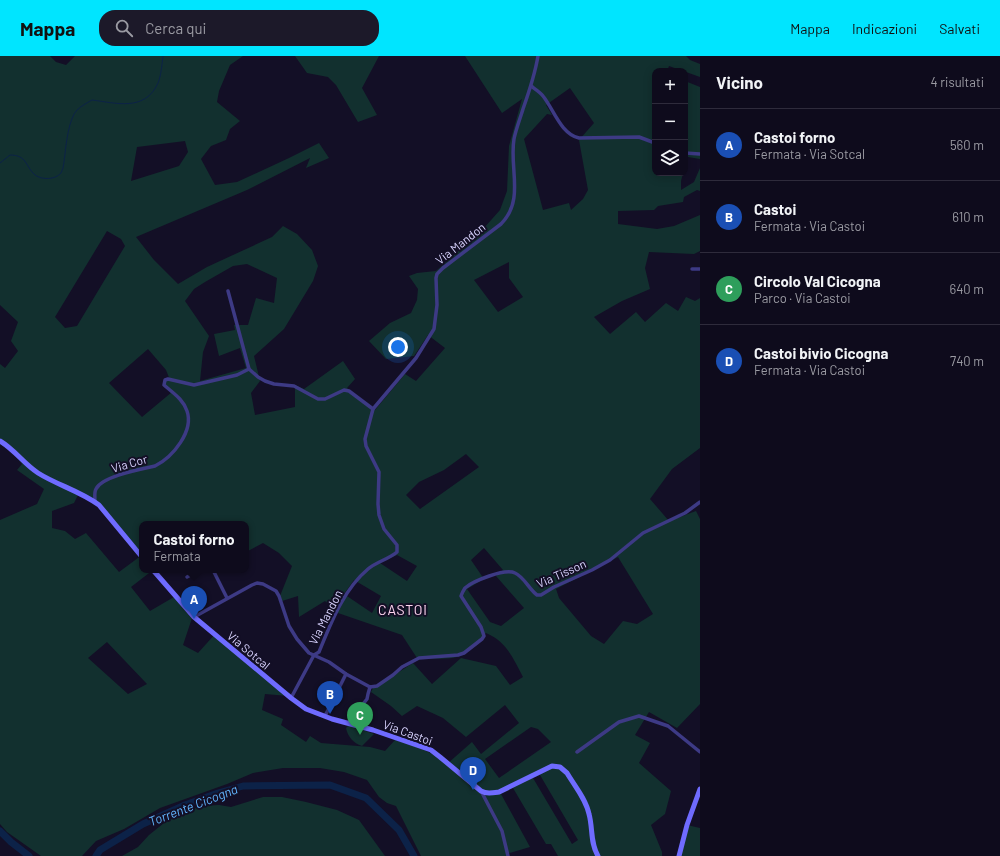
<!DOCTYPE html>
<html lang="it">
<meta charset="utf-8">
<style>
:root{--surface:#0e0b1c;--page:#1c1929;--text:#f1f3f6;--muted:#9b9ba3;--line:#2e2b3b;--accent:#00e5ff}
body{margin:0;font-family:Barlow,sans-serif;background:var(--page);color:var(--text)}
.controls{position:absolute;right:12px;top:12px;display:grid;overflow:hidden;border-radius:8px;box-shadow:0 2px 10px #0003}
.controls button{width:36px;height:36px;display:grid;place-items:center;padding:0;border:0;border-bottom:1px solid var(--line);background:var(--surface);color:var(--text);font:20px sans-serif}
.you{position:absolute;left:398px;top:291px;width:14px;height:14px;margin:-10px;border:3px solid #fff;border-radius:50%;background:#1a73e8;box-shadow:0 0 0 6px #1a73e833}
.badge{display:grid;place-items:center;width:26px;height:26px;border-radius:50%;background:var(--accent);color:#fff;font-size:13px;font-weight:700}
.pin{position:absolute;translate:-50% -33px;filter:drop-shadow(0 1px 2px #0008)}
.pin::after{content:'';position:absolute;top:21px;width:14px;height:12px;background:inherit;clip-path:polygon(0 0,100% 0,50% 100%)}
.popup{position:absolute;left:139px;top:465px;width:110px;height:52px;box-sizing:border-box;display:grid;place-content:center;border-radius:8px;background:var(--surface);filter:drop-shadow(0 1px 3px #0005);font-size:13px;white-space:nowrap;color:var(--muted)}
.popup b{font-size:15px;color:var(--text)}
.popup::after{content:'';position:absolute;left:50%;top:100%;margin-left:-8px;border:8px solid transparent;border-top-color:var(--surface)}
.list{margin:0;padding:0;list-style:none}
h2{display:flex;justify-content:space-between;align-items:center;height:52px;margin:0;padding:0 16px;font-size:17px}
h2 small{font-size:13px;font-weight:400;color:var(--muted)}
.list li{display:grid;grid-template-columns:26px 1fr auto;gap:12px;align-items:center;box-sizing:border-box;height:72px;padding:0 16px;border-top:1px solid var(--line)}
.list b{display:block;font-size:15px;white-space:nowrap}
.list p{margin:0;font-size:13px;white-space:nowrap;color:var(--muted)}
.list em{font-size:13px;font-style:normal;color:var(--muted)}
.icon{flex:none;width:22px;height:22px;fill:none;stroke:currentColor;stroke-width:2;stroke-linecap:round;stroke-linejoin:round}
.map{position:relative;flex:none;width:700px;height:800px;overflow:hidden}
header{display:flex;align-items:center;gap:24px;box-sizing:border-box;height:56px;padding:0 20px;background:var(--accent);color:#111}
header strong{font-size:19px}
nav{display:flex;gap:22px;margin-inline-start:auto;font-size:14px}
.search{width:280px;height:36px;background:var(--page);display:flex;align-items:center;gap:10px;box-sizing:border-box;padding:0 14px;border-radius:16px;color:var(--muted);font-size:15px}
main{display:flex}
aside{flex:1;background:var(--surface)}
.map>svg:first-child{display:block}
</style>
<header>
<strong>Mappa</strong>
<div class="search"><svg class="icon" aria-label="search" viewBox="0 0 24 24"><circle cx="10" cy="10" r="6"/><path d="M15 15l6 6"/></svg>Cerca qui</div>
<nav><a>Mappa</a><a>Indicazioni</a><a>Salvati</a></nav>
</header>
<main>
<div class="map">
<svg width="700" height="800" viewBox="0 0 700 800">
<rect width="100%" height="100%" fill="#130f26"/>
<g fill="#12302f" fill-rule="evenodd">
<path d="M 0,0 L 50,0 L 56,6 L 66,9 L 75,0 L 243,0 L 230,9 L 219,35 L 217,46 L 240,65 L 230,73 L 226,84 L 211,90 L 201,103 L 215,129 L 237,126 L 289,102 L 319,87 L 329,102 L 306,112 L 310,102 L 247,134 L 136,181 L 154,204 L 178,228 L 207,211 L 272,181 L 283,170 L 297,178 L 312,194 L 318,210 L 313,225 L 284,273 L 254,300 L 260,325 L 251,337 L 255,359 L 295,351 L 295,329 L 304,333 L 343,305 L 355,323 L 347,332 L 375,354 L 405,318 L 416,325 L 445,292 L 428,279 L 414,300 L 386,303 L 369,285 L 390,267 L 411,257 L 417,244 L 418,233 L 409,220 L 417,217 L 436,215 L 484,172 L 500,154 L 507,135 L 509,90 L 522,43 L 502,57 L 465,0 L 686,0 L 690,4 L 700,8 L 700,21 L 669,10 L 667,15 L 655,15 L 655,117 L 683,117 L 681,125 L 681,134 L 694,126 L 700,112 L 700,135 L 697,134 L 684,141 L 683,146 L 658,150 L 654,154 L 618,155 L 618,168 L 657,173 L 674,170 L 700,159 L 700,195 L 694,198 L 649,196 L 645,212 L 650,233 L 622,245 L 594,261 L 610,278 L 636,256 L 645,266 L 666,247 L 678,255 L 686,241 L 695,245 L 700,242 L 700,392 L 672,413 L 650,443 L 669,465 L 696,455 L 700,463 L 700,648 L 677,672 L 649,656 L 635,679 L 650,687 L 639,707 L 671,735 L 665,758 L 651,769 L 662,796 L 662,800 L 558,800 L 551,788 L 546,788 L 513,732 L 501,738 L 530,791 L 506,798 L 506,800 L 421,800 L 396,750 L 387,747 L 379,741 L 367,724 L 344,716 L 320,712 L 283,712 L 253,717 L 227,728 L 160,752 L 124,773 L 96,785 L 82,800 L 41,800 L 7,776 L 0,768 L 0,464 L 37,448 L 44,433 L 17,414 L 22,408 L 11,395 L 0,388 L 0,308 L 5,312 L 18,295 L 11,285 L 18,266 L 0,249 ZM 570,32 L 594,67 L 579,84 L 588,134 L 583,143 L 571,154 L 569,147 L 543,154 L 524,83 L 547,58 L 552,59 L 546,49 ZM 185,85 L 188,96 L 179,110 L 131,125 L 137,91 ZM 107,175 L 121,183 L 125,190 L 77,270 L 65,272 L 55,261 ZM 509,206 L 509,222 L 523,241 L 498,256 L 474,224 ZM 247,208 L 277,222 L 274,247 L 256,242 L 248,269 L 234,269 L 235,274 L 214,278 L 219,300 L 240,292 L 246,312 L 200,325 L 203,296 L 209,280 L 185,245 L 194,233 L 205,226 L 233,210 ZM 148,293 L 166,314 L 170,324 L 164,325 L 165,331 L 172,336 L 142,361 L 109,327 ZM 466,398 L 479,411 L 420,453 L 406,439 L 419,426 L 444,414 ZM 78,439 L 98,447 L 142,499 L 119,516 L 86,477 L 75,483 L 65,475 L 52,472 L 52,455 L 74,447 ZM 142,468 L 246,468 L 246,493 L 248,495 L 263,487 L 279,497 L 292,510 L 280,540 L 282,545 L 298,540 L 299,561 L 325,545 L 338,557 L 402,579 L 417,602 C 428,602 447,604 457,601 C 467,598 479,585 486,577 C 507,586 513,602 523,621 L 510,629 L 496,610 L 461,602 L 432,628 L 413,607 L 377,630 L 374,630 L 371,636 L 391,650 L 402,660 L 417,650 L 443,662 L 466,681 L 505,649 L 519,667 L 481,698 L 472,686 L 447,708 C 432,695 414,690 395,684 L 385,695 L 370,691 L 321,687 L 310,680 L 306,686 L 281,669 L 283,663 L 262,654 L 265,638 L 288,640 L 216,577 L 198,597 L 183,589 L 192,562 L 174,541 L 150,555 L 131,531 L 153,514 L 142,514 ZM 484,492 L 503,514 L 496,520 L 524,552 L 501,570 L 490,566 L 467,533 L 484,523 L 471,504 ZM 397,499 L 417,510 L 407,525 L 380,507 ZM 618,501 L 653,558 L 637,568 L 623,565 L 604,588 L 591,580 L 559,542 L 556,533 ZM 354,524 L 381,540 L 372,557 L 344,538 ZM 107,586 L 147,628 L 128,638 L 88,602 ZM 531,671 L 538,673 L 551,686 L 499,722 L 485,703 ZM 540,719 L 578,784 L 572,788 L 533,722 Z"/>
<path d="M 295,0 L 379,0 L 362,32 L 377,59 L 358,66 L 336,29 L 328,21 L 307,17 Z"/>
<path d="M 685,25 L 700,31 L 700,103 L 688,101 L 685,111 Z"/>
<path d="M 349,669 L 374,678 L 362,690 C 353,687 348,681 346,672 Z"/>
<path d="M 263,741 L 282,741 L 306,746 L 337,754 L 359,764 L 385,800 L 122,800 L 138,791 L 149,779 L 164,767 L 187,755 L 201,750 L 219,749 L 231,751 Z"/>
<path d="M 687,769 L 700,772 L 700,800 L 679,800 Z"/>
</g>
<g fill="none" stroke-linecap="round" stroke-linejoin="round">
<path stroke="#0c2248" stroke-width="1" d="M 0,107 L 10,99 C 15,99 20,100 24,104 C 28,109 30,115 35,119 C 42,124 55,124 61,117 C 64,112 64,104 65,98 C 66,88 69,62 77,54 C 81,50 87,47 92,44 C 116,47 145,56 158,27 C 161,20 162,8 163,0"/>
<g stroke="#0c2248" stroke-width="7">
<path d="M 0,775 L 11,786 L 29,800"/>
<path d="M 96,800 L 100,794 L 143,768 L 185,749 L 218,737 L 243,730 L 330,729 L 366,742 L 399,774 L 414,800"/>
</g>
<g stroke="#3d3a85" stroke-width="3.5">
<path d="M 531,30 C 535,33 540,36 543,40 C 554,54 561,78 579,82 L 639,81 L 655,87"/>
<path d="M 685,97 L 700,98"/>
<path d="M 692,213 L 700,213"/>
<path d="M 228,235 L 249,313 L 258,321 L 265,325 L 274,328 L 294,330 L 318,343 L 325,343 L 344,334 L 349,335 L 373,353"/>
<path d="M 95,446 C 95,441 94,436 96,433 C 102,420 142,413 155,410 C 173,401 194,375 187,355 C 183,343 173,337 164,329 L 165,324 L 168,323 L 194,329 L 237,319 L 249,313"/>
<path d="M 213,514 L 227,542"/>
<path d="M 187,521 L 200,514"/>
<path d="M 194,561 L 252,529 L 257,527 L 263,528 L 276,535 L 279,540 L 289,570 L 297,583 L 309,597 L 329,606 L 346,618 L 370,631"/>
<path d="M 370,631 L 377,630 L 393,619 L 402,611 L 419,602 L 458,599 L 464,597 L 482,583 L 484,580 L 481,571 L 461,540 C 462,537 463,535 465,532 C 473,525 505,512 515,517 C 524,521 529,533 537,539 L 541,539 L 554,531 L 592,514 L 610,504 L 643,477 L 685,457 L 700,446"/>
<path d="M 291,642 L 314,599 L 319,596 C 331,567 343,534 368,513 C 376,506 389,503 397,496 L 397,489 L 384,473 L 379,459 L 378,448 L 379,416 L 366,390 L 365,383 L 373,353 L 416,302 L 434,273 L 437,249 L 436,222 L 437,218 L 443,212 L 501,168 C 525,144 509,112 514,83 C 516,73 520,63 523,53 C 529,36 535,18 538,0"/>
<path d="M 325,660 L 346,618"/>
<path d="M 348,667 L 367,643 L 368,638 L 370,631"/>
<path d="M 577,696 L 619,666 L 639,660 L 668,670 L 700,696"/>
<path d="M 481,735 L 502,775 L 508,800"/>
</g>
<g stroke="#6f6bff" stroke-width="5">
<path d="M 0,385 C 15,394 24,408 38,417 C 57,429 80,435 99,449 L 142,501"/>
<path d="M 153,514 L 194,561 L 291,642 L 306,653 L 332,663 L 373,674 L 431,694 L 440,701 L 481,735 C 487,738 492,737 499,736 L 552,710 L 560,711 L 567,717 C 574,729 586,743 589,758 C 593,772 590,787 598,800"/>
<path d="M 679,800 L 687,769 L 700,733"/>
</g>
</g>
<g text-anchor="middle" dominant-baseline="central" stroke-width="4" stroke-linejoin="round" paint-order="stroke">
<g font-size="12" fill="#d9d4ff" stroke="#130f26">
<text transform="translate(460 187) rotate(-38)">Via Mandon</text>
<text transform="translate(129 407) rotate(-16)">Via Cor</text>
<text transform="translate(561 517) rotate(-24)">Via Tisson</text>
<text transform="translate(325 561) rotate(-63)">Via Mandon</text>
<text transform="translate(249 594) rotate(40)">Via Sotcal</text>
<text transform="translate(408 676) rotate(20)">Via Castoi</text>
</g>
<g font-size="13" font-style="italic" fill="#62b6ff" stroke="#130f26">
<text transform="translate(193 749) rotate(-21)">Torrente Cicogna</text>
</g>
<g font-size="14" letter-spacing="1" fill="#ffd6f0" stroke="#130f26">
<text x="403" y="553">CASTOI</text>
</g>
</g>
</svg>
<div class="controls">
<button>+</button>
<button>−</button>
<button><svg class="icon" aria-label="layers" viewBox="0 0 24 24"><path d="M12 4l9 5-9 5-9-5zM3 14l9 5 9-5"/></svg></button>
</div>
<div class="you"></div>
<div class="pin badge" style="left:194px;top:563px;background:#1a4fb4">A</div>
<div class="popup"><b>Castoi forno</b>Fermata</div>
<div class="pin badge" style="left:330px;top:658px;background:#1a4fb4">B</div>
<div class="pin badge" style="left:360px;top:679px;background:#2e9e5b">C</div>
<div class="pin badge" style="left:473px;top:734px;background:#1a4fb4">D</div>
</div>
<aside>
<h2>Vicino<small>4 risultati</small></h2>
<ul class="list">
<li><span class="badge" style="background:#1a4fb4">A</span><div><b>Castoi forno</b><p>Fermata · Via Sotcal</p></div><em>560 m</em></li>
<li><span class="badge" style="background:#1a4fb4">B</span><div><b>Castoi</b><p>Fermata · Via Castoi</p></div><em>610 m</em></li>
<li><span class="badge" style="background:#2e9e5b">C</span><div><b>Circolo Val Cicogna</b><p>Parco · Via Castoi</p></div><em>640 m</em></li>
<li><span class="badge" style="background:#1a4fb4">D</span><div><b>Castoi bivio Cicogna</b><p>Fermata · Via Castoi</p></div><em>740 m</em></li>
</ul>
</aside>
</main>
